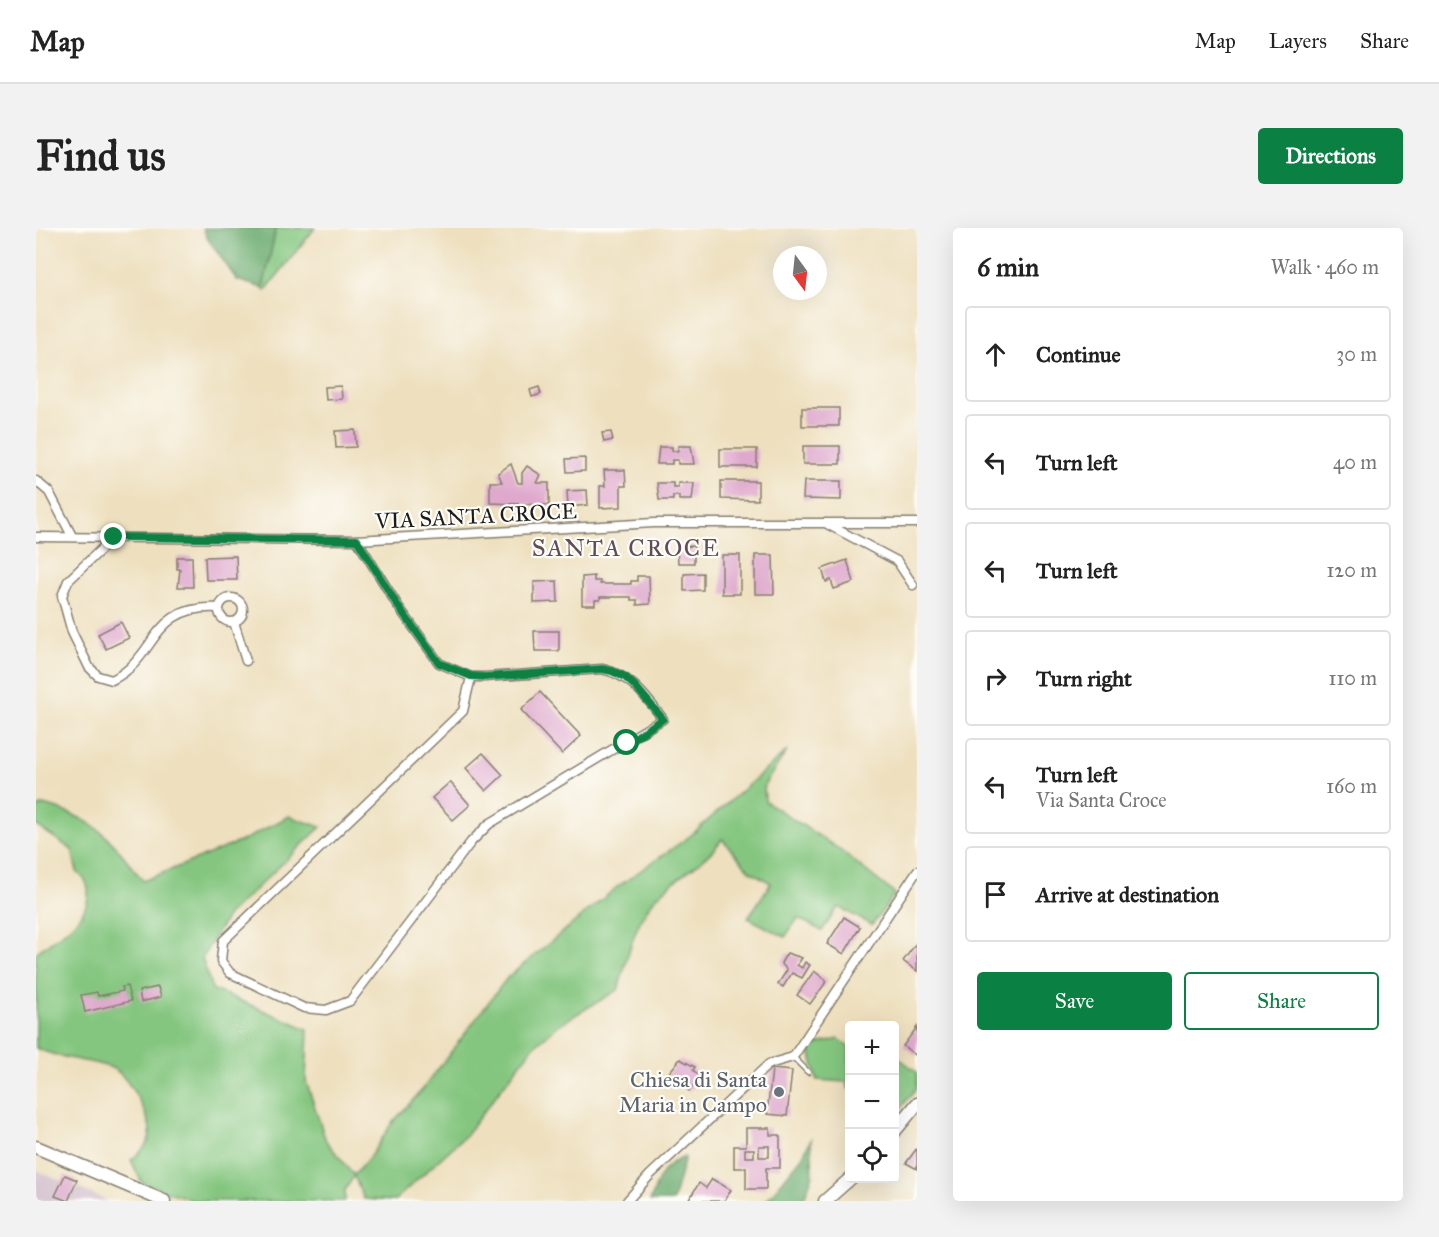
<!DOCTYPE html>
<meta charset="utf-8">
<style>
:root{--surface:#fff;--page:#f2f2f2;--text:#222;--muted:#767676;--line:#e0e0e0;--accent:#0b8043}
body{margin:0;font-family:"IM FELL Great Primer",serif;background:var(--page);color:var(--text)}
.controls{position:absolute;right:18px;bottom:18px;display:grid;overflow:hidden;border-radius:6px;box-shadow:0 6px 24px #0002}
.controls button{width:54px;height:54px;display:grid;place-items:center;padding:0;border:0;border-bottom:2px solid var(--line);background:var(--surface);color:var(--text);font:30px sans-serif}
.compass{position:absolute;left:737px;top:18px;width:54px;height:54px;border-radius:50%;background:var(--surface);box-shadow:0 6px 24px #0002;rotate:165deg}
.stop{position:absolute;width:18px;height:18px;margin:-14px;border:4px solid #0b8043;border-radius:50%;background:#fff}
.stop.end{background:#0b8043;border-color:#fff;box-shadow:0 2px 6px #0008}
.list{margin:0;padding:0;list-style:none}
h2{display:flex;justify-content:space-between;align-items:center;height:78px;margin:0;padding:0 24px;font-size:26px}
h2 small{font-size:20px;font-weight:400;color:var(--muted)}
.list li{display:grid;grid-template-columns:39px 1fr auto;gap:18px;align-items:center;box-sizing:border-box;height:96px;margin:0 12px 12px;padding:0 12px;border:2px solid var(--line);border-radius:6px}
.list b{display:block;font-size:22px;white-space:nowrap}
.list p{margin:0;font-size:20px;white-space:nowrap;color:var(--muted)}
.list em{font-size:20px;font-style:normal;color:var(--muted)}
.actions{display:flex;gap:12px;padding:18px 24px}
.actions a{flex:1;padding:14px 0;border:2px solid var(--accent);border-radius:6px;text-align:center;font-size:21px;color:var(--accent)}
.actions .main{background:var(--accent);color:#fff}
.icon{flex:none;width:33px;height:33px;fill:none;stroke:currentColor;stroke-width:2;stroke-linecap:round;stroke-linejoin:round}
.map{position:relative;flex:none;width:881px;height:973px;overflow:hidden;border-radius:6px}
header{display:flex;align-items:center;gap:36px;box-sizing:border-box;height:84px;padding:0 30px;background:var(--surface);border-bottom:2px solid var(--line)}
header strong{font-size:28px}
nav{display:flex;gap:33px;margin-inline-start:auto;font-size:21px}
.intro{display:flex;align-items:center;justify-content:space-between;box-sizing:border-box;height:144px;padding:0 36px}
h1{margin:0;font-size:42px}
.button{padding:15px 27px;border-radius:6px;background:var(--accent);color:#fff;font-size:21px;font-weight:700}
main{display:flex;gap:36px;padding:0 36px}
aside{flex:1;background:var(--surface);border-radius:6px;box-shadow:0 6px 24px #0002}
.map>svg:first-child{display:block}
</style>
<header>
<strong>Map</strong>
<nav><a>Map</a><a>Layers</a><a>Share</a></nav>
</header>
<div class="intro"><h1>Find us</h1><a class="button">Directions</a></div>
<main>
<div class="map">
<svg width="881" height="973" viewBox="0 0 881 973">
<rect width="100%" height="100%" fill="#fdfcf7"/>
<filter id="ink" filterUnits="userSpaceOnUse"><feTurbulence type="fractalNoise" baseFrequency=".0167" numOctaves="2"/><feDisplacementMap in="SourceGraphic" scale="12" xChannelSelector="R" yChannelSelector="G"/><feConvolveMatrix kernelMatrix="1 2 1 2 8 2 1 2 1" color-interpolation-filters="sRGB"/></filter>
<filter id="wash" filterUnits="userSpaceOnUse"><feTurbulence type="fractalNoise" baseFrequency=".008" numOctaves="4" result="noise"/><feDisplacementMap in="SourceGraphic" scale="24" xChannelSelector="R" yChannelSelector="G"/><feGaussianBlur stdDeviation="1.35" result="paint"/><feColorMatrix in="noise" values="0 0 0 0 0 0 0 0 0 0 0 0 0 0 0 0 0 1.4 0 .05"/><feComposite in="paint" operator="in"/></filter>
<g filter="url(#wash)">
<rect width="100%" height="100%" fill="#eee0bf"/>
<path fill="#d1bdcc" d="M 0,942 L 72,973 L 0,973 Z"/>
<g fill="#84c67f" stroke="#50714e" stroke-width="1.5">
<path d="M 240,0 L 279,0 L 229,63 L 227,60 Z"/>
<path d="M 751,523 L 728,557 L 729,573 L 800,619 L 859,666 L 836,697 L 802,679 L 786,703 L 762,690 L 749,709 L 712,690 L 735,655 L 714,643 L 686,611 C 668,637 638,649 618,672 C 597,696 591,733 582,762 L 524,796 L 497,819 L 429,908 L 358,973 L 328,971 L 318,948 L 309,962 L 309,973 L 159,973 L 106,955 L 95,932 C 104,925 112,918 114,907 C 116,891 91,846 76,840 C 51,831 25,832 0,820 L 0,725 C 20,708 60,689 51,656 C 49,650 46,649 42,645 C 39,639 38,629 36,622 L 0,597 L 0,581 L 7,577 C 61,590 75,611 107,653 L 208,612 L 253,588 L 285,599 L 192,687 L 166,730 L 176,761 L 272,801 L 270,853 L 290,913 L 318,947 L 336,926 L 356,895 L 387,861 L 471,750 L 581,659 L 654,608 Z"/>
<path d="M 803,811 L 813,819 L 813,862 L 811,854 L 781,852 L 773,818 Z"/>
<path d="M 859,827 L 881,844 L 881,859 L 859,888 Z"/>
</g>
<g fill="#6bab6e" stroke="#446445" stroke-width="1.5">
<path d="M 167,0 L 240,0 L 227,60 L 201,52 L 171,10 Z"/>
<path d="M 775,911 L 777,947 L 767,973 L 730,973 L 766,929 Z"/>
<path d="M 649,929 L 637,973 L 614,973 C 624,951 622,938 649,929 Z"/>
</g>
<g id="blocks">
<g fill="#dfa9cd" fill-rule="evenodd">
<path d="M 305,158 L 306,171 L 290,172 L 289,159 Z"/>
<path d="M 503,159 L 505,166 L 496,169 L 494,162 Z"/>
<rect x="766" y="180" width="37" height="18"/>
<path d="M 319,202 L 320,219 L 300,220 L 299,203 Z"/>
<path d="M 575,204 L 577,212 L 568,214 L 566,205 Z"/>
<path d="M 642,218 L 655,218 L 658,236 L 642,236 L 642,232 L 636,232 L 636,236 L 621,236 L 623,219 L 636,219 L 636,223 L 642,223 Z"/>
<rect x="767" y="218" width="37" height="18"/>
<rect x="684" y="221" width="37" height="18"/>
<path d="M 549,230 L 549,243 L 531,244 L 530,231 Z"/>
<path d="M 475,236 L 482,255 L 486,255 L 486,245 L 491,238 L 505,247 L 501,255 L 513,255 L 513,277 L 454,275 L 454,254 L 466,254 L 462,245 Z"/>
<path d="M 568,242 L 589,242 L 590,258 L 585,258 L 585,279 L 564,280 L 564,258 L 569,258 Z"/>
<path d="M 685,253 L 722,253 L 722,272 L 685,271 Z"/>
<path d="M 768,253 L 805,253 L 805,272 L 767,271 Z"/>
<path d="M 621,255 L 637,255 L 637,259 L 642,259 L 642,255 L 658,255 L 656,272 L 643,272 L 643,268 L 637,268 L 637,272 L 623,272 Z"/>
<path d="M 551,262 L 552,277 L 532,279 L 531,263 Z"/>
<path d="M 658,318 L 658,335 L 642,335 L 641,319 Z"/>
<rect x="686" y="327" width="18" height="39"/>
<path d="M 719,327 L 737,327 L 738,366 L 719,366 Z"/>
<path d="M 200,328 L 201,352 L 170,352 L 169,329 Z"/>
<path d="M 141,329 L 156,329 L 157,359 L 142,359 L 144,341 L 141,341 Z"/>
<path d="M 811,332 L 818,354 L 798,361 L 795,352 L 790,354 L 786,341 Z"/>
<path d="M 667,345 L 667,362 L 648,363 L 648,346 Z"/>
<path d="M 558,348 L 558,353 L 564,353 L 564,356 L 595,356 L 595,353 L 601,353 L 601,348 L 613,348 L 614,376 L 601,377 L 601,372 L 595,372 L 595,369 L 564,369 L 564,372 L 559,372 L 559,377 L 546,377 L 546,349 Z"/>
<path d="M 521,353 L 522,374 L 498,375 L 498,354 Z"/>
<path d="M 85,394 L 93,410 L 70,421 L 62,406 Z"/>
<path d="M 498,403 L 523,403 L 523,423 L 499,423 Z"/>
<path d="M 504,464 L 545,508 L 526,526 L 485,482 Z"/>
<path d="M 447,525 L 467,547 L 450,563 L 430,540 Z"/>
<path d="M 414,554 L 434,577 L 417,592 L 396,570 Z"/>
<path d="M 808,689 L 824,699 L 808,726 L 791,716 Z"/>
<path d="M 881,714 L 881,743 L 867,733 Z"/>
<path d="M 751,725 L 766,730 L 761,737 L 766,740 L 769,734 L 774,737 L 766,750 L 756,745 L 747,759 L 742,756 L 751,742 L 745,735 Z"/>
<path d="M 778,743 L 791,753 L 774,776 L 761,767 Z"/>
<path d="M 91,758 L 95,773 L 49,784 L 45,767 L 61,764 L 62,768 L 87,763 L 86,759 Z"/>
<path d="M 122,759 L 125,769 L 105,774 L 103,763 Z"/>
<path d="M 881,799 L 881,828 L 867,818 Z"/>
<path d="M 644,831 L 659,839 L 657,842 L 665,849 L 653,863 L 632,846 Z"/>
<path d="M 736,841 L 756,843 L 751,888 L 731,886 Z"/>
<path d="M 710,900 L 734,900 L 734,907 L 744,907 L 744,940 L 730,940 L 730,961 L 710,961 L 710,940 L 698,940 L 698,918 L 710,918 ZM 723,918 L 733,918 L 733,929 L 723,929 ZM 709,921 L 718,921 L 718,929 L 709,929 Z"/>
<path d="M 881,920 L 881,941 L 870,935 Z"/>
<path d="M 29,947 L 41,952 L 32,973 L 19,968 Z"/>
<path d="M 676,951 L 695,962 L 688,973 L 652,973 L 663,955 L 670,960 Z"/>
</g>
</g>
</g>
<g filter="url(#ink)">
<use href="#blocks" fill-opacity="0" stroke="#857e6e" stroke-width="1.5"/>
<g fill="none" stroke-linecap="round" stroke-linejoin="round">
<g stroke="#857e6e" stroke-width="7">
<path id="lane" d="M 758,830 L 772,844"/>
</g>
<g stroke="#857e6e" stroke-width="11">
<g id="street">
<path d="M 0,253 L 13,264 L 36,308"/>
<path d="M 791,296 L 861,333 L 877,357"/>
<path d="M 0,309 L 321,312 L 618,295 L 881,295"/>
<path d="M 78,309 L 32,353 L 26,368 L 36,404 L 53,439 L 62,448 L 76,452 C 123,429 113,376 183,380"/>
<path d="M 321,312 L 362,378 L 403,435 L 435,449 L 449,449 L 566,441 C 595,447 610,469 627,491 L 453,596 L 435,614 L 314,773 L 290,782 L 268,780 L 194,745 L 185,733 L 187,713 L 427,483 L 435,449"/>
<circle cx="195" cy="382" r="12"/>
<path d="M 198,394 L 210,433"/>
<path d="M 591,973 L 614,947 L 733,836 L 757,829 L 881,643"/>
</g>
</g>
<g stroke="#857e6e" stroke-width="15">
<g id="secondary">
<path d="M 858,904 L 881,876"/>
<path d="M 0,919 L 128,973"/>
<path d="M 789,973 L 815,950"/>
</g>
</g>
<use href="#lane" stroke="#fff" stroke-width="4"/>
<use href="#street" stroke="#fff" stroke-width="8"/>
<use href="#secondary" stroke="#fff" stroke-width="12"/>
</g>
</g>
<g fill="none" stroke-linecap="round" stroke-linejoin="round" filter="url(#ink)">
<path stroke="#0b8043" stroke-width="8" d="M 78,309 L 321,312 L 362,378 L 403,435 L 435,448 L 449,449 L 566,441 L 576,443 L 589,449 L 599,458 L 627,491 L 591,515"/>
</g>
<circle fill="#6b7280" stroke="#fdfcf7" stroke-width="2" cx="743" cy="864" r="6"/>
<g text-anchor="middle" dominant-baseline="central" stroke-width="4.5" stroke-linejoin="round" paint-order="stroke">
<g font-size="22" fill="#1c1c1c" stroke="#fdfcf7">
<text transform="translate(440 288) rotate(-3)">VIA SANTA CROCE</text>
</g>
<g font-size="22" fill="#5b616d" stroke="#fdfcf7" text-anchor="end">
<text x="731" y="851">Chiesa di Santa<tspan x="731" dy="25">Maria in Campo</tspan></text>
</g>
<g font-size="24" letter-spacing="1.5" fill="#604d5a" stroke="#fdfcf7">
<text x="590" y="320">SANTA CROCE</text>
</g>
</g>
</svg>
<div class="controls">
<button>+</button>
<button>−</button>
<button><svg class="icon" aria-label="locate" viewBox="0 0 24 24"><circle cx="12" cy="12" r="6"/><path d="M12 2v4M12 18v4M2 12h4M18 12h4"/></svg></button>
</div>
<svg class="compass" viewBox="-18 -18 36 36"><path d="M0-13l5 13h-10z" fill="#e53935"/><path d="M0 13l5-13h-10z" fill="#767676"/></svg>
<div class="stop" style="left:591px;top:515px"></div>
<div class="stop end" style="left:78px;top:309px"></div>
</div>
<aside>
<h2>6 min<small>Walk · 460 m</small></h2>
<ul class="list">
<li><svg class="icon" aria-label="ahead" viewBox="0 0 24 24"><path d="M12 20V5M6 11l6-6 6 6"/></svg><div><b>Continue</b></div><em>30 m</em></li>
<li><svg class="icon" aria-label="left" viewBox="0 0 24 24"><path d="M17 20v-9H6M10 6l-5 5 5 5"/></svg><div><b>Turn left</b></div><em>40 m</em></li>
<li><svg class="icon" aria-label="left" viewBox="0 0 24 24"><path d="M17 20v-9H6M10 6l-5 5 5 5"/></svg><div><b>Turn left</b></div><em>120 m</em></li>
<li><svg class="icon" aria-label="right" viewBox="0 0 24 24"><path d="M7 20v-9h11M14 6l5 5-5 5"/></svg><div><b>Turn right</b></div><em>110 m</em></li>
<li><svg class="icon" aria-label="left" viewBox="0 0 24 24"><path d="M17 20v-9H6M10 6l-5 5 5 5"/></svg><div><b>Turn left</b><p>Via Santa Croce</p></div><em>160 m</em></li>
<li><svg class="icon" aria-label="arrive" viewBox="0 0 24 24"><path d="M6 21V4h12l-3 4 3 4H6"/></svg><div><b>Arrive at destination</b></div></li>
</ul>
<div class="actions"><a class="main">Save</a><a>Share</a></div>
</aside>
</main>
